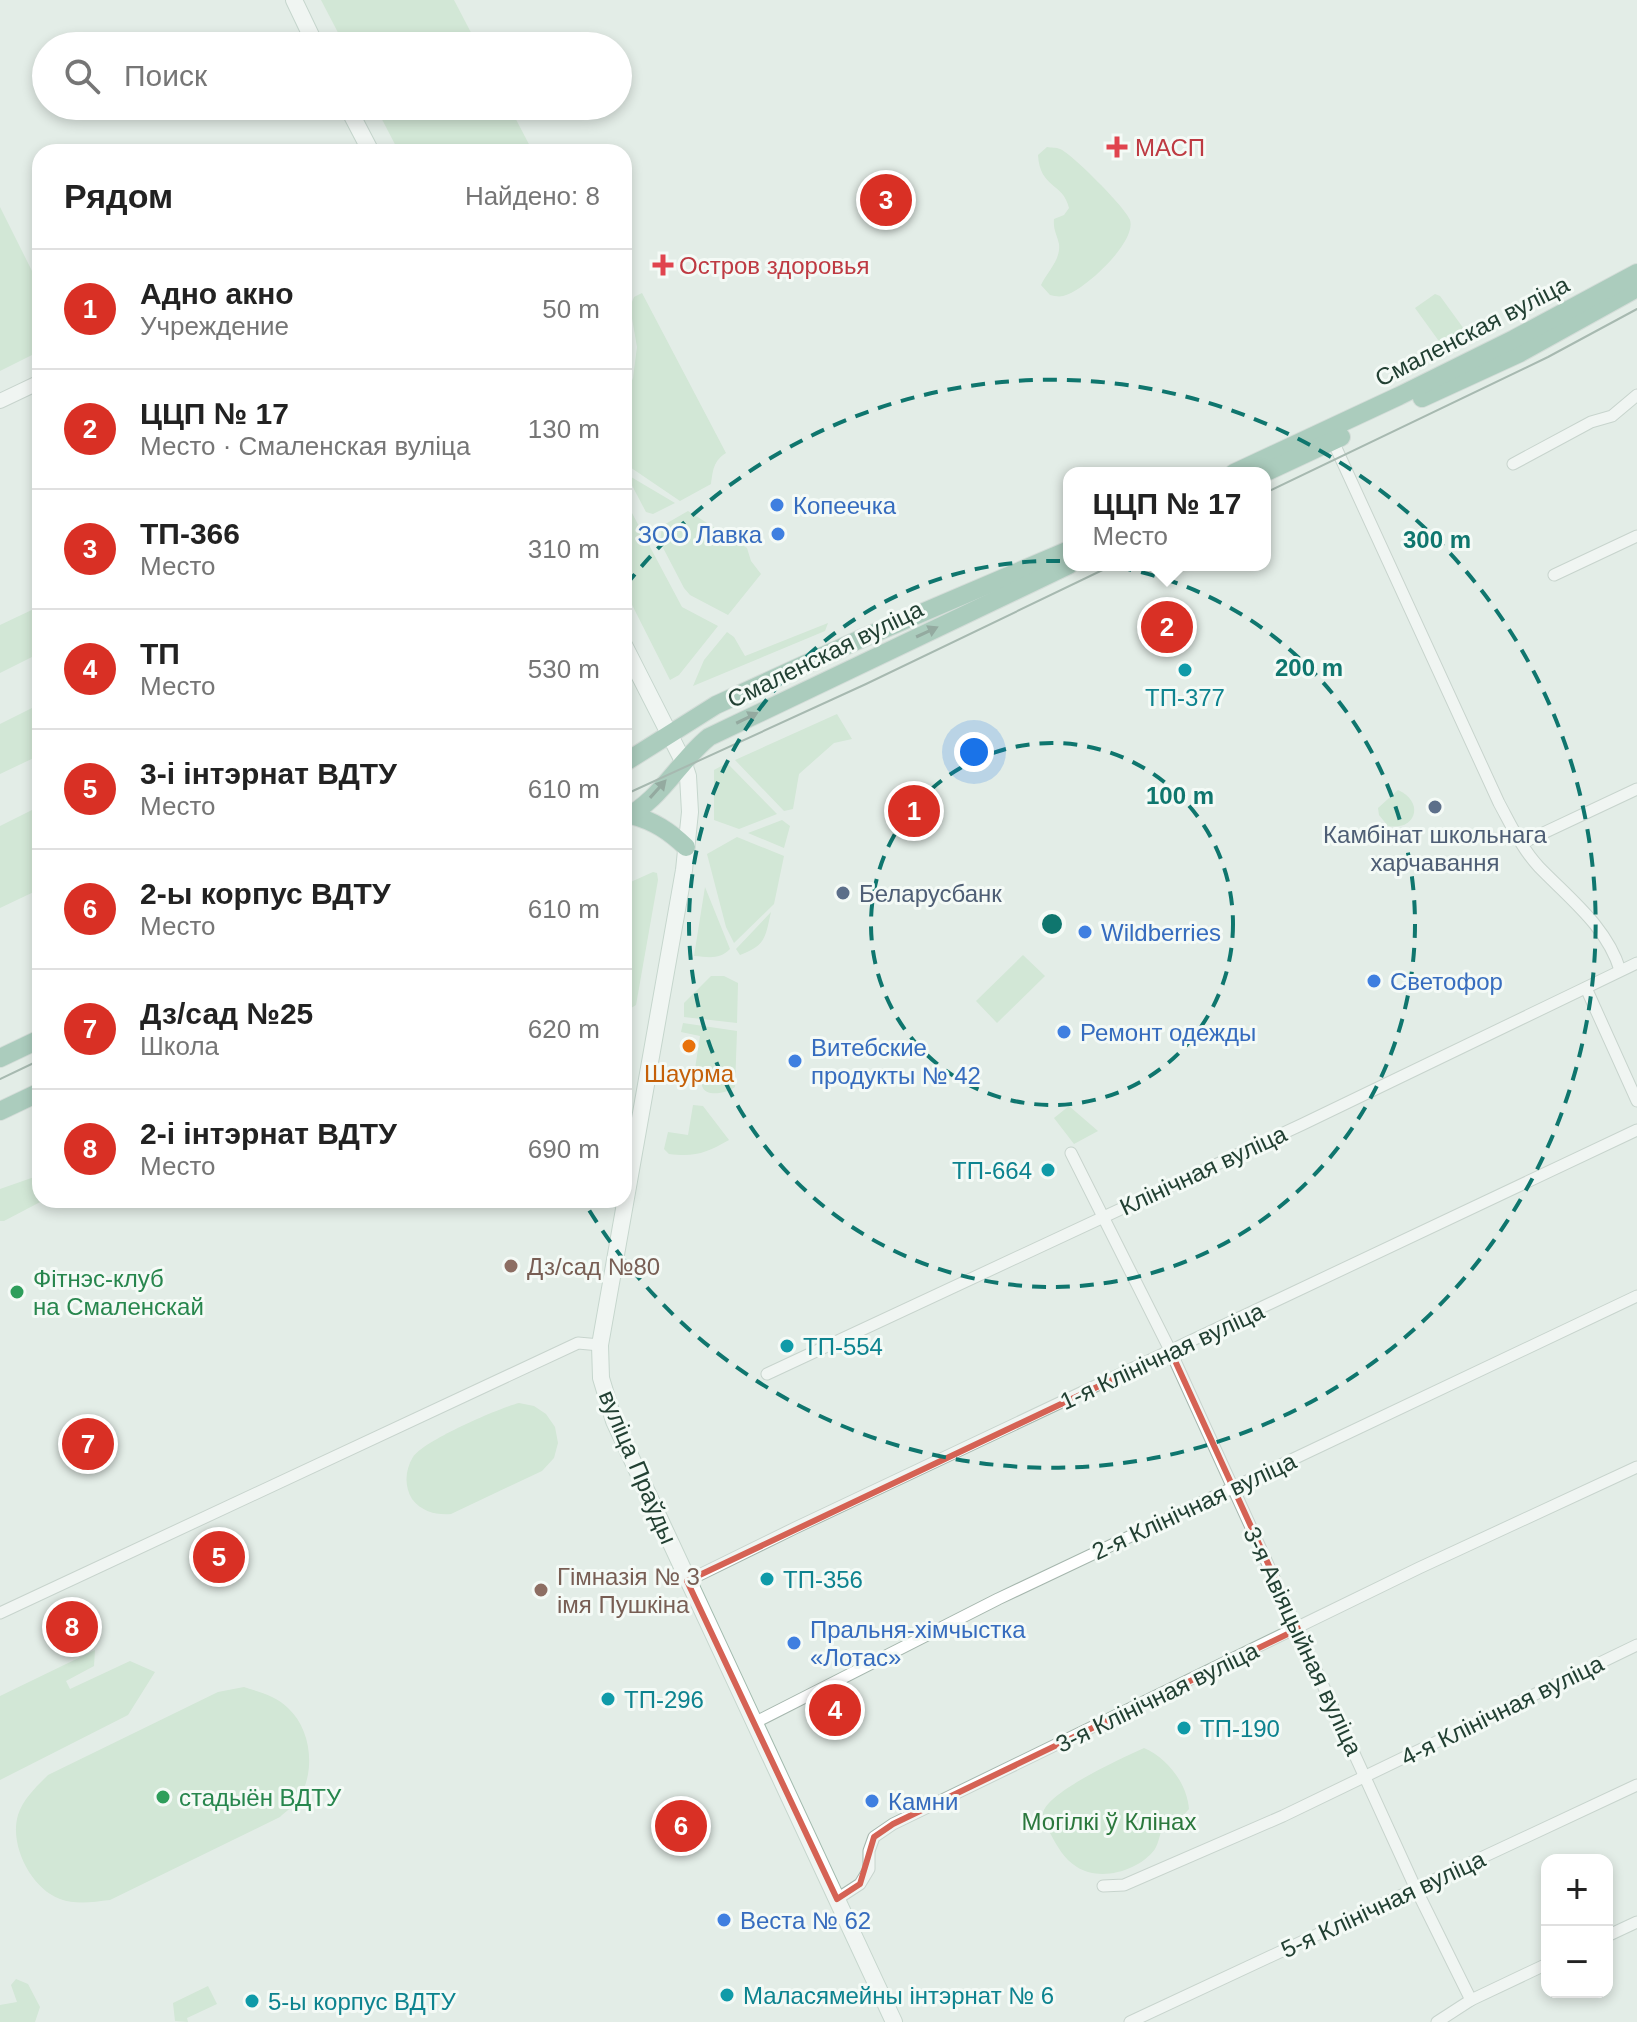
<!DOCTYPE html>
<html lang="ru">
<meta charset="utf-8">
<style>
:root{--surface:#fff;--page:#f2f2f2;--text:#222;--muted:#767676;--line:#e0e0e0;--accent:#d93025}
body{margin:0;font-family:Helvetica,sans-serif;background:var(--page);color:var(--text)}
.controls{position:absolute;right:24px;bottom:24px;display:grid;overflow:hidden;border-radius:16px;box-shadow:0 4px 12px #0003}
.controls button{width:72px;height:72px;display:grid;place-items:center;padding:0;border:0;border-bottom:2px solid var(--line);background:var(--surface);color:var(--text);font:40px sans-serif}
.you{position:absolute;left:974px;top:752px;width:28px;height:28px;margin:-20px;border:6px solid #fff;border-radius:50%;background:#1a73e8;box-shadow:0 0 0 12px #1a73e833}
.badge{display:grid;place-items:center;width:52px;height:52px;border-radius:50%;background:var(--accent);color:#fff;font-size:26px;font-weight:700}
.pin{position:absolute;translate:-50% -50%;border:4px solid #fff;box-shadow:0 2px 8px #0006}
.popup{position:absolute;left:1063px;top:467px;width:208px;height:104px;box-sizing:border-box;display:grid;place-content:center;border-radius:16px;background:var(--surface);filter:drop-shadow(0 2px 6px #0005);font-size:26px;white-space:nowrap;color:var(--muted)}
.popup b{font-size:30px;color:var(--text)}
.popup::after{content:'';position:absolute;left:50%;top:100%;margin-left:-16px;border:16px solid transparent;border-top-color:var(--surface)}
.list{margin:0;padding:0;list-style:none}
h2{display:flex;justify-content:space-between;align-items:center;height:104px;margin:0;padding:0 32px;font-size:34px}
h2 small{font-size:26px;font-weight:400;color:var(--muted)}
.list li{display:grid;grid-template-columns:52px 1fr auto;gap:24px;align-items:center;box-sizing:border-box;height:120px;padding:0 32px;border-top:2px solid var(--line)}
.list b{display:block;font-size:30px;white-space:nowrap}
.list p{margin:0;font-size:26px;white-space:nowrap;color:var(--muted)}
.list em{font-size:26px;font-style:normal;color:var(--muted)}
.icon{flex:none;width:44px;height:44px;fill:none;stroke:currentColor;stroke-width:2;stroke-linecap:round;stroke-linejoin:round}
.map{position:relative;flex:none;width:1637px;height:2022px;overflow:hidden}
.search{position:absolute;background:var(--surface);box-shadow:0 4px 12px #0003;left:32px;top:32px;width:600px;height:88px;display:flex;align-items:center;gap:20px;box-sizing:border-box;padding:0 28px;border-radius:44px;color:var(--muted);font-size:30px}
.panel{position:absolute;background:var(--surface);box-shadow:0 4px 12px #0003;left:32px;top:144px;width:600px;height:1064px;border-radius:24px}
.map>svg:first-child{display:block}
</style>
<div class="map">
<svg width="1637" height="2022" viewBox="0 0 1637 2022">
<rect width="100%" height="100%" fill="#e3ede7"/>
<g fill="#bcdfc0">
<path d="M 321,0 L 454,0 L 478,46 L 345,46 Z"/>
<path d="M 375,106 L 509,106 L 533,152 L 399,152 Z"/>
<path d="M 1047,147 C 1051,148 1056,147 1060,149 C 1071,153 1127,209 1130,220 C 1137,242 1083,292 1063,296 C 1059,297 1054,296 1050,295 L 1041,285 C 1047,272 1061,260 1059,244 C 1057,235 1053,230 1054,219 L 1064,215 L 1069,208 C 1063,182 1040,189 1038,155 Z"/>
<path d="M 0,207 L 40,287 L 40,351 L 0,371 Z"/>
<path d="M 642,293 L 726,453 C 713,461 713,471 711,484 L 680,501 L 624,463 L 624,400 L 633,378 L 637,347 L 630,307 L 634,297 Z"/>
<path d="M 1435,294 L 1440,296 L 1464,329 L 1463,333 L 1441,344 L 1415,308 Z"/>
<path d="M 626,474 L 675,503 L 653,514 L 646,512 Z"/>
<path d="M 624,498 L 682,607 L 718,626 L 679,675 L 670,680 L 624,589 Z"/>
<path d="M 688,511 L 747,548 L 751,561 L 761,574 L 728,615 L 690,595 L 684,588 L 660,542 L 662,526 Z"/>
<path d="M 36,608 L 40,616 L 40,653 L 0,673 L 0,625 Z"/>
<path d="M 828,623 L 825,631 L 693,686 L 704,660 L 727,632 L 734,637 L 745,656 Z"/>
<path d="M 40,704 L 40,755 L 0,774 L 0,724 Z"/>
<path d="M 837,714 L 852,739 L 834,743 L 799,774 L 793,809 L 784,811 L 735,760 Z"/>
<path d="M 727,763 L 777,814 L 739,829 L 714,820 L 714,770 Z"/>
<path d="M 1398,790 C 1425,802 1416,831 1388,826 L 1379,815 L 1378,808 Z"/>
<path d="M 40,806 L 40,889 L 0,908 L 0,826 Z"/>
<path d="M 782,820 L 790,826 L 784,848 L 748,833 Z"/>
<path d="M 737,837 L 784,856 L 774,904 L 734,943 L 726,927 L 707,854 Z"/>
<path d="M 653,872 L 657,873 L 658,880 L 636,1005 L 626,1011 L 624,885 Z"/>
<path d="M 705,887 L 730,949 C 719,960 709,957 694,956 Z"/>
<path d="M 771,912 C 765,938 766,945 740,955 L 736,949 Z"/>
<path d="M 1023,955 L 1045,976 L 997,1023 L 976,1001 Z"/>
<path d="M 711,976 L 724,976 L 738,983 L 737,1023 L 684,1017 L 684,1003 Z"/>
<path d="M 683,1023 L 737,1031 L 735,1087 C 727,1093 706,1098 702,1086 C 702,1084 703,1073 704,1071 L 695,1069 L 700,1036 L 681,1032 Z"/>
<path d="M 693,1105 L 703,1106 L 729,1140 C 706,1153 696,1157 669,1154 L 664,1149 L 668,1132 L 688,1135 Z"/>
<path d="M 1069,1106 L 1098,1131 L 1074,1144 L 1054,1118 Z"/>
<path d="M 40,1175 L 40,1200 L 44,1200 L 4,1221 L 0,1221 L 0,1189 Z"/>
<path d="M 519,1403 L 534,1406 L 546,1414 L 555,1427 L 558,1443 L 554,1458 L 542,1471 L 451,1514 C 436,1515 422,1512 412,1499 C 404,1486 405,1470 413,1457 C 423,1441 499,1408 519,1403 Z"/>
<path d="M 95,1650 L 94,1666 L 66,1681 L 70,1689 L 130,1661 L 155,1672 L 128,1715 L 0,1780 L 0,1696 Z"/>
<path d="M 244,1687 C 259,1692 276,1696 288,1708 C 312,1730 316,1773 298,1800 C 293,1807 285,1812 280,1817 L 110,1900 C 93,1902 76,1905 60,1899 C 31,1888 9,1845 18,1815 C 23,1799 37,1786 48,1775 L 218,1692 Z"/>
<path d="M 1144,1748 C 1167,1758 1187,1783 1189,1809 L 1179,1820 L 1163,1826 C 1160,1833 1159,1842 1155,1849 C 1139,1871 1100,1882 1077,1867 C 1064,1859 1057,1846 1050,1833 C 1045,1826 1040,1819 1044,1810 C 1054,1789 1122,1758 1144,1748 Z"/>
<path d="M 16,1979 L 28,1984 L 40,2007 L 35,2022 L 0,2022 L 0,2005 L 17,2002 L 11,1985 Z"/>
<path d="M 208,1986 L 217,2004 L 187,2018 L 188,2022 L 175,2021 L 173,2003 Z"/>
</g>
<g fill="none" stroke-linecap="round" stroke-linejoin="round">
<g stroke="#a5b6ad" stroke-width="13">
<g id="minor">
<path d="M 1331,437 L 1499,803 C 1511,825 1522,849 1539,867 C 1570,899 1607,927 1620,970"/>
<path d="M 1513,464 L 1591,422 L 1612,416 L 1637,395"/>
<path d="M 1554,575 L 1637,536"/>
<path d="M 1522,843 L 1637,789"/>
<path d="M 1586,988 L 1637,1101"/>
<path d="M 1071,1153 L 1171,1352 L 1415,1887 L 1471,2000"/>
<path d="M 767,1374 L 1303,1124 L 1637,963"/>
<path d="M 687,1581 L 795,1528 L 1637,1130"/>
<path d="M 0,1613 L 578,1343 L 600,1345"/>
<path d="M 754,1723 L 998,1599 L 1637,1296"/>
<path d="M 1103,1886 L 1124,1885 L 1283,1816 L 1637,1645"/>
<path d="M 837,1899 L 860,1884 L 869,1869 L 869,1851 L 874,1837 L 893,1824 L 1419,1568 L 1637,1467"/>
<path d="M 1607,1936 L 1637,1922"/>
<path d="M 1130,2022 L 1637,1785"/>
<path d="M 1437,2022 L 1471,2000 L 1547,1964"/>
</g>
</g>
<g stroke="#a5b6ad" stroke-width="16">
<path id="tertiary" d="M 0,401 L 40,382"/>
</g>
<g stroke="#a1baad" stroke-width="18">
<g id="secondary">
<path d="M 294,0 L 316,46"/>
<path d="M 347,106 L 371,152"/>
<path d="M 624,645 L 683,761 L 688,776 L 690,812 L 684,870 L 600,1345 L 601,1378 L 614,1421 L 894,2022"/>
</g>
</g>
<g stroke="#c1cac6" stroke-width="20">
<g id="primary">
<path d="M 1422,398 L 1520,353 L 1637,288"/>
<path d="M 1234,473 L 1399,396 L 1514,339 L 1637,273"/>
<path d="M 1264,473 L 1341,437"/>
<path d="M 624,763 L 716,705 L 856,641 L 1069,550"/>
<path d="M 631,815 C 654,821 669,831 686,847"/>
<path d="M 624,818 C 659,802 679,761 709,737 L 1069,565"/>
<path d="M 0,1058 L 40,1039"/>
<path d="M 0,1111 L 40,1092"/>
</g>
</g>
<use href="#minor" stroke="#fff" stroke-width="11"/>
<use href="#tertiary" stroke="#fff" stroke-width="14"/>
<use href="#secondary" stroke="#fff" stroke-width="16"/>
<use href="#primary" stroke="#67a48b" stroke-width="18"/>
<g stroke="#5d7b6e" stroke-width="2">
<path d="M 1265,493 L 1548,357 L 1637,309"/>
<path d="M 624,795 L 866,684 L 1113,565"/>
<path d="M 0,1079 L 40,1060"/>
</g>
</g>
<defs><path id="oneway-solid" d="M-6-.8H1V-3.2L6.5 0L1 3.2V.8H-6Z" transform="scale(2)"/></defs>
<g fill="#335949">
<use href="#oneway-solid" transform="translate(927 632) rotate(-25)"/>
<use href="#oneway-solid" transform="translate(747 718) rotate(-26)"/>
<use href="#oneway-solid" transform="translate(658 789) rotate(-48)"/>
</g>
<path d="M0 0H1637V2022H0ZM 1171,1352 L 1298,1629 L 893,1824 L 874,1837 L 860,1884 L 837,1899 L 687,1581 Z" fill="#e3ede7" fill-opacity=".55" fill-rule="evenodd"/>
<path fill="none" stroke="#d56254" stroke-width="6" stroke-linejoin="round" d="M 1171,1352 L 1298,1629 L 893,1824 L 874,1837 L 860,1884 L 837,1899 L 687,1581 Z"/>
<g fill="none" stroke="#0f766e" stroke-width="4" stroke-dasharray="14 10">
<circle cx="1052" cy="924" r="181"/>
<circle cx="1052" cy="924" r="363"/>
<path d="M626 585A544 544 0 1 1 583 1200"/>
</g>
<g fill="#e0444e" stroke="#f4faf6" stroke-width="3">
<path d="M1113 135h8v8h8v8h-8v8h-8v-8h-8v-8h8z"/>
<path d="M659 253h8v8h8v8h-8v8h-8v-8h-8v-8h8z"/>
</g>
<g fill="#3f7fe0" stroke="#f4faf6" stroke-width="3">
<circle cx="777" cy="505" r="8"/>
<circle cx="778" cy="534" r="8"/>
<circle cx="1085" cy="932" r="8"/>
<circle cx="1374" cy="981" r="8"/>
<circle cx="1064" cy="1032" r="8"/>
<circle cx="795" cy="1061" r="8"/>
<circle cx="794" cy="1643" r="8"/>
<circle cx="872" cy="1801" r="8"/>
<circle cx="724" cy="1920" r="8"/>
</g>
<g fill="#0f9aa8" stroke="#f4faf6" stroke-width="3">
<circle cx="1185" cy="670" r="8"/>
<circle cx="1048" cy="1170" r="8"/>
<circle cx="787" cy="1346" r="8"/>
<circle cx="767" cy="1579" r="8"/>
<circle cx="608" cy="1699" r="8"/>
<circle cx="1184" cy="1728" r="8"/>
<circle cx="727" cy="1995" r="8"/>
<circle cx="252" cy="2001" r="8"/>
</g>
<g fill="#5c6f8a" stroke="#f4faf6" stroke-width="3">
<circle cx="1435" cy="807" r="8"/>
<circle cx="843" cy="893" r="8"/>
</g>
<circle fill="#e8710a" stroke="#f4faf6" stroke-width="3" cx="689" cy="1046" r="8"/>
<g fill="#8d6e63" stroke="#f4faf6" stroke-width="3">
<circle cx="511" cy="1266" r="8"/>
<circle cx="541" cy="1590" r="8"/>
</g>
<g fill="#2e9e5b" stroke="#f4faf6" stroke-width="3">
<circle cx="17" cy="1292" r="8"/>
<circle cx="163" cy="1797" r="8"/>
</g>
<g text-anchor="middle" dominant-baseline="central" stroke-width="6" stroke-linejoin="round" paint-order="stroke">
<g font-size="24" fill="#be3a42" stroke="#f4faf6" text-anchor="start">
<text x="1135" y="147">МАСП</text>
<text x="679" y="265">Остров здоровья</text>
</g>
<g font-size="24" fill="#224033" stroke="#f4faf6">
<text transform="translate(1472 331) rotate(-27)">Смаленская вуліца</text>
<text transform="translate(825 654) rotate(-26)">Смаленская вуліца</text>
<text transform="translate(1203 1170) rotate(-25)">Клінічная вуліца</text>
<text transform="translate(1162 1356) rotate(-25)">1-я Клінічная вуліца</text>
<text transform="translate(638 1467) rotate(67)">вуліца Праўды</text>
<text transform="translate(1194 1506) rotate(-25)">2-я Клінічная вуліца</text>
<text transform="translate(1303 1641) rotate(65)">3-я Авіяцыйная вуліца</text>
<text transform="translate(1157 1697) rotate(-26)">3-я Клінічная вуліца</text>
<text transform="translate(1502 1710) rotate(-26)">4-я Клінічная вуліца</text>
<text transform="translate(1383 1904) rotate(-25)">5-я Клінічная вуліца</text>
</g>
<g font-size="24" fill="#366cbe" stroke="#f4faf6" text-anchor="start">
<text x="793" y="505">Копеечка</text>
<text x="762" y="534" text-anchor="end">ЗОО Лавка</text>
<text x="1101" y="932">Wildberries</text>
<text x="1390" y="981">Светофор</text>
<text x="1080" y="1032">Ремонт одежды</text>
<text x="811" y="1047">Витебские<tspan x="811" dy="28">продукты № 42</tspan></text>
<text x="810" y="1629">Пральня-хімчыстка<tspan x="810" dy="28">«Лотас»</tspan></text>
<text x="888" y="1801">Камни</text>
<text x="740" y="1920">Веста № 62</text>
</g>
<g font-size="24" fill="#0d838f" stroke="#f4faf6" text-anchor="start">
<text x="1185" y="697" text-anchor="middle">ТП-377</text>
<text x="1032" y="1170" text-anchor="end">ТП-664</text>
<text x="803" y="1346">ТП-554</text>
<text x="783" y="1579">ТП-356</text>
<text x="624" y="1699">ТП-296</text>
<text x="1200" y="1728">ТП-190</text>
<text x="743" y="1995">Маласямейны інтэрнат № 6</text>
<text x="268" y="2001">5-ы корпус ВДТУ</text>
</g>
<g font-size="24" fill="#4e5e75" stroke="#f4faf6">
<text x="1435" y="834">Камбінат школьнага<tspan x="1435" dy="28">харчавання</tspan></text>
<text x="859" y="893" text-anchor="start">Беларусбанк</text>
</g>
<g font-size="24" fill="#c56008" stroke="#f4faf6">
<text x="689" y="1073">Шаурма</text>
</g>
<g font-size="24" fill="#785e54" stroke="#f4faf6" text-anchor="start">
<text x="527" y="1266">Дз/сад №80</text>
<text x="557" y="1576">Гімназія № 3<tspan x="557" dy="28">імя Пушкіна</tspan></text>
</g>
<g font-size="24" fill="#27864d" stroke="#f4faf6" text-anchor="start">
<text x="33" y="1278">Фітнэс-клуб<tspan x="33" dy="28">на Смаленскай</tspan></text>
<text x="179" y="1797">стадыён ВДТУ</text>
</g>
<g font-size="24" fill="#2b783d" stroke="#f4faf6">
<text x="1109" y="1821">Могілкі ў Клінах</text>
</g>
</g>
<circle cx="1052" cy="924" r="12" fill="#0f766e" stroke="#f4faf6" stroke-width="4"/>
<g font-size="24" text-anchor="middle" font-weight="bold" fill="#0f766e" stroke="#f4faf6" stroke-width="6" stroke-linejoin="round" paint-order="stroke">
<text x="1437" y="548">300 m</text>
<text x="1309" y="676">200 m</text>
<text x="1180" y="804">100 m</text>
</g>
</svg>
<div class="controls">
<button>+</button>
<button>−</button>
</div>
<div class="you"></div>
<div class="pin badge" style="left:914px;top:811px">1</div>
<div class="pin badge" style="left:1167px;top:627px">2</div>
<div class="popup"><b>ЦЦП № 17</b>Место</div>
<div class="pin badge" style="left:886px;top:200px">3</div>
<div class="pin badge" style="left:835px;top:1710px">4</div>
<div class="pin badge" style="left:219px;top:1557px">5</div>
<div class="pin badge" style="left:681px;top:1826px">6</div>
<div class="pin badge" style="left:88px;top:1444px">7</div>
<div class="pin badge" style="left:72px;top:1627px">8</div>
<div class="search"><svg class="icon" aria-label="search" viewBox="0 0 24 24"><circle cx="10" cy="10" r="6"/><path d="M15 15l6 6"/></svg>Поиск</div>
<section class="panel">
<h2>Рядом<small>Найдено: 8</small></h2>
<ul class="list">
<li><span class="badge">1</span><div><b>Адно акно</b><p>Учреждение</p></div><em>50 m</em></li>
<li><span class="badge">2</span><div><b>ЦЦП № 17</b><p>Место · Смаленская вуліца</p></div><em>130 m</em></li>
<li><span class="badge">3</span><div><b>ТП-366</b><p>Место</p></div><em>310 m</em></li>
<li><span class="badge">4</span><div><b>ТП</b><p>Место</p></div><em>530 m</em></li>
<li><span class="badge">5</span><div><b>3-і інтэрнат ВДТУ</b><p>Место</p></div><em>610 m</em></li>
<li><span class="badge">6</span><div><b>2-ы корпус ВДТУ</b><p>Место</p></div><em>610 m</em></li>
<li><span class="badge">7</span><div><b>Дз/сад №25</b><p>Школа</p></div><em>620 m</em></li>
<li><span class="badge">8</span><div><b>2-і інтэрнат ВДТУ</b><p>Место</p></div><em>690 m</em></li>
</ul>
</section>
</div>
